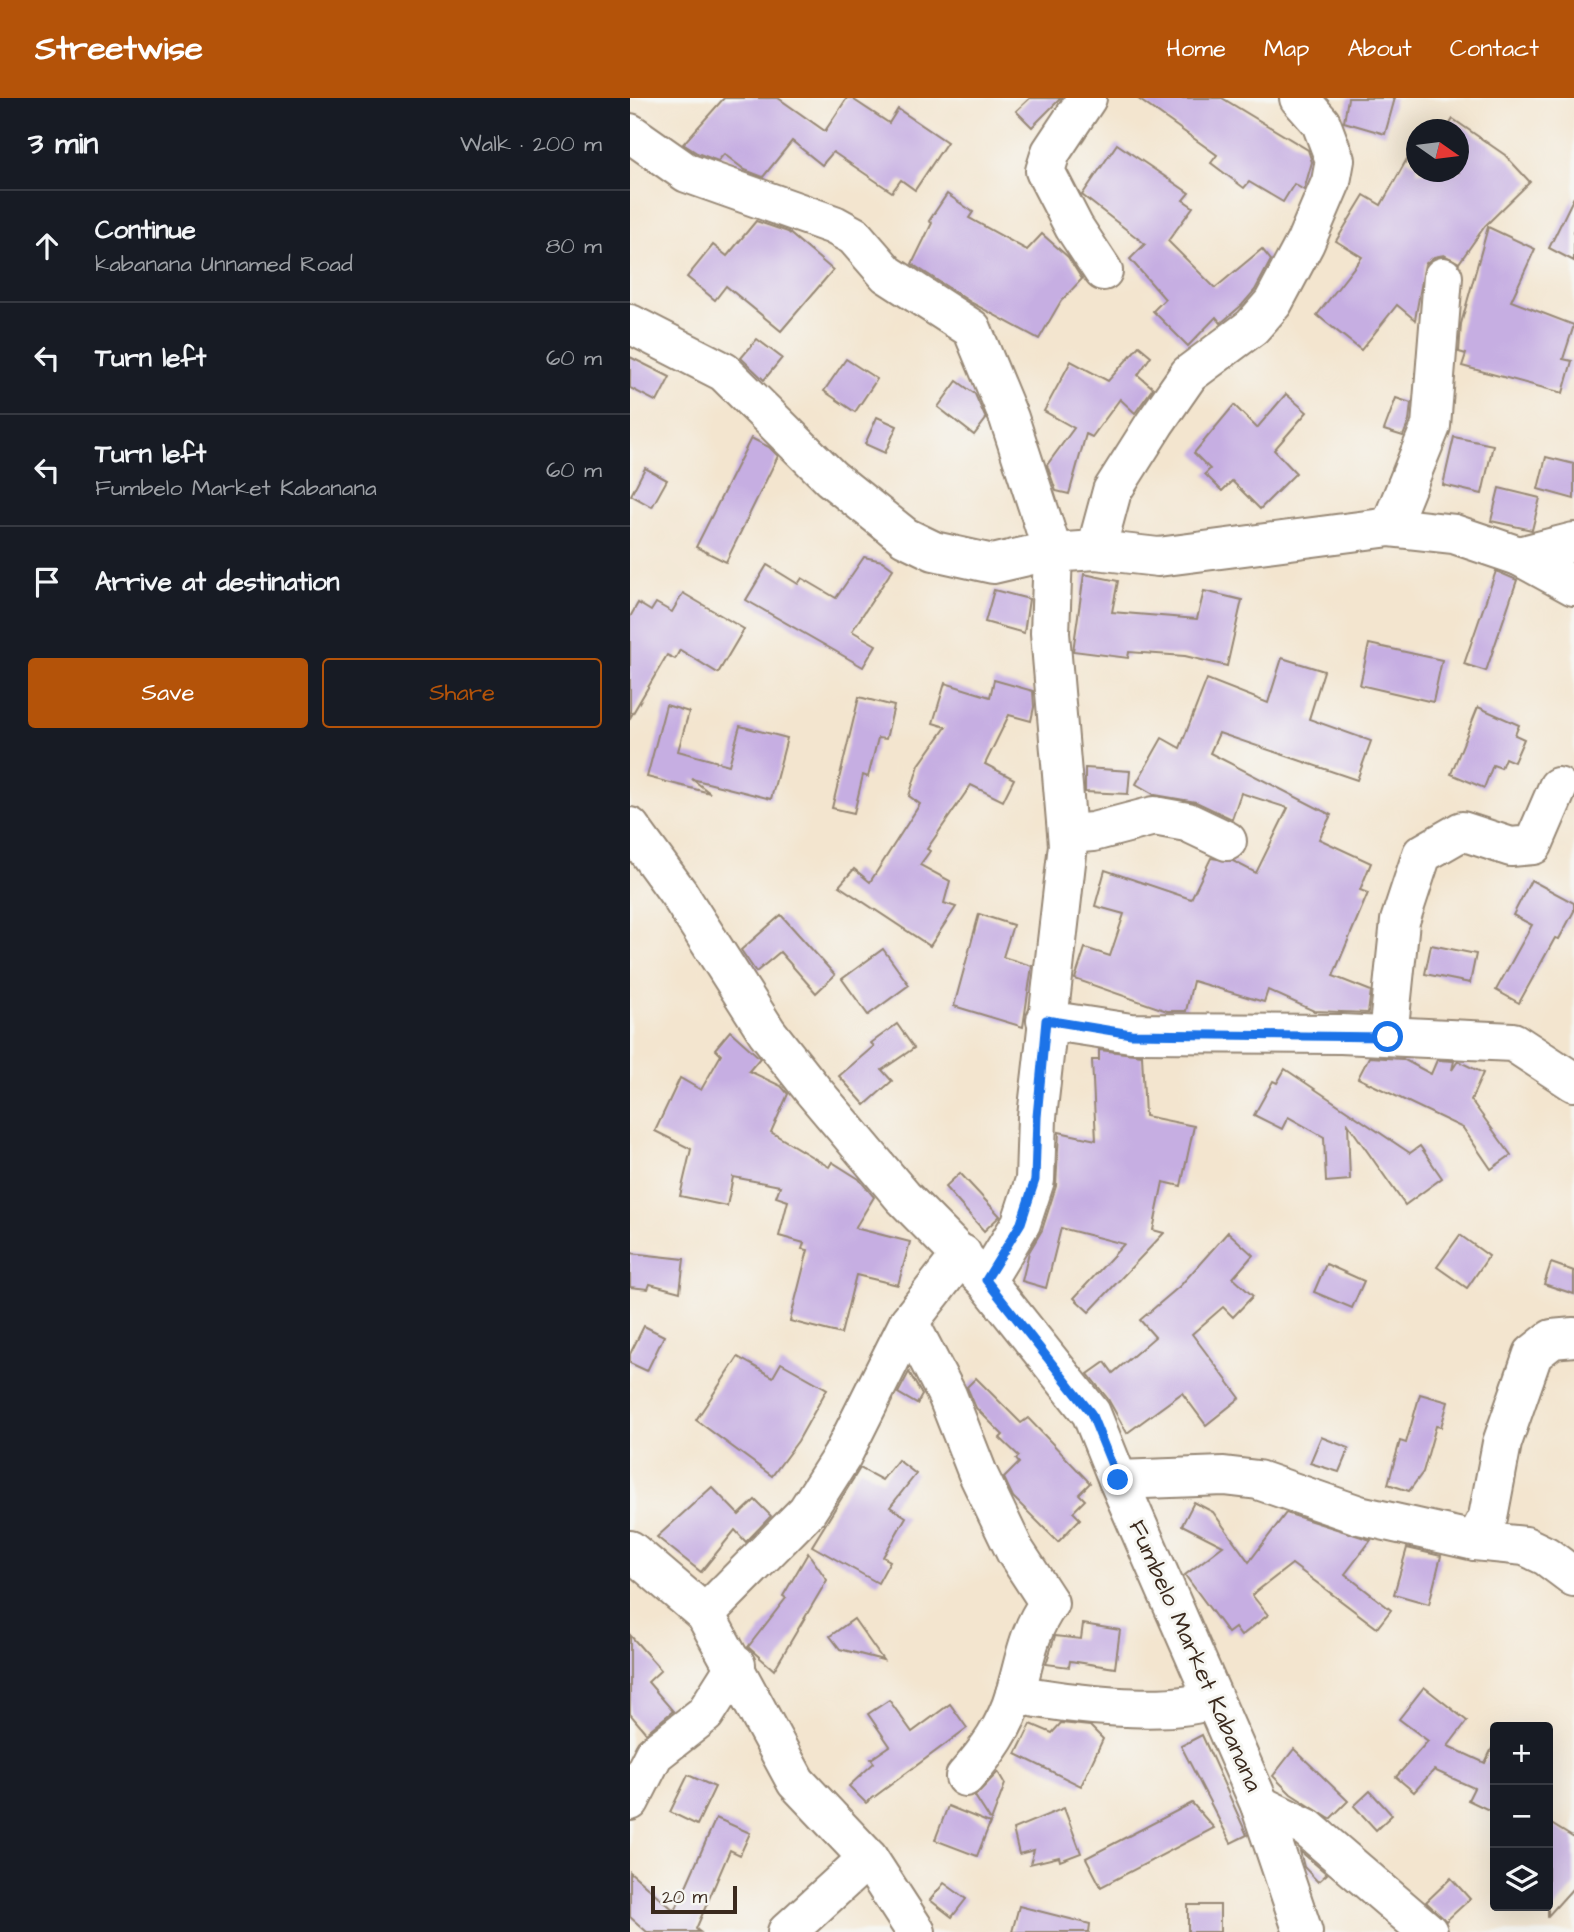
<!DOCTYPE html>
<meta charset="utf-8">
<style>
:root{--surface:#171b24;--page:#242831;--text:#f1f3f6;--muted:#9ea1a6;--line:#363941;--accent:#b45309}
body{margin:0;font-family:"Architects Daughter",sans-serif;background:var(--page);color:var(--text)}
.controls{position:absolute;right:21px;bottom:21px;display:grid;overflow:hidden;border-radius:7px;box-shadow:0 7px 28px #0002}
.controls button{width:63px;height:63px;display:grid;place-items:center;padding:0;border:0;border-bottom:2px solid var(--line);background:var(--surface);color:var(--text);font:35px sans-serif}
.compass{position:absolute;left:776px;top:21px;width:63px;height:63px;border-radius:50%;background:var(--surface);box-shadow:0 7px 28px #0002;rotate:104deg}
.scale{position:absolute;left:21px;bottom:18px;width:86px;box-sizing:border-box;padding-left:7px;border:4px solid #3b2a1e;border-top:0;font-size:19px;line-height:24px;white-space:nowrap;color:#3b2a1e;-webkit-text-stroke:5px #f6f6f2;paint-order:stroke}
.stop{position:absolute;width:21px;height:21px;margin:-16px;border:5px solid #1a73e8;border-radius:50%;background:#fff}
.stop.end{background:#1a73e8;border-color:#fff;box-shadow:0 2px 7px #0008}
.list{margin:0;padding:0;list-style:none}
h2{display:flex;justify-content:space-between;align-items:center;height:91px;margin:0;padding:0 28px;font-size:30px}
h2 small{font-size:23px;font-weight:400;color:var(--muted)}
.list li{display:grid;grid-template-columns:46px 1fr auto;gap:21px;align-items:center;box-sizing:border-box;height:112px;padding:0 28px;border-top:2px solid var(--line)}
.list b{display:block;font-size:26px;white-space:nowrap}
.list p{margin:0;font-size:23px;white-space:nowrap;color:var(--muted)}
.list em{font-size:23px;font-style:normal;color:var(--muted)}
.actions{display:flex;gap:14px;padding:21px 28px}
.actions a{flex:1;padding:16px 0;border:2px solid var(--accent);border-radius:7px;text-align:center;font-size:24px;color:var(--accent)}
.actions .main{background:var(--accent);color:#fff}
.icon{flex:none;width:38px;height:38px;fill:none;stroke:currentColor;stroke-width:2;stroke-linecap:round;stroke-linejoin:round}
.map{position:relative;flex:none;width:944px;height:1834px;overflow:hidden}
header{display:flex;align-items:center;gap:42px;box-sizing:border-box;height:98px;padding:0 35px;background:var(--accent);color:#fff}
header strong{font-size:33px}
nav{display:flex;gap:38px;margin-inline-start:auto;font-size:24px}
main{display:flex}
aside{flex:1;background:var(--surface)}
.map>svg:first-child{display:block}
</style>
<header>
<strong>Streetwise</strong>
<nav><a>Home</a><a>Map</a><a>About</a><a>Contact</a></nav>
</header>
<main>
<aside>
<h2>3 min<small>Walk · 200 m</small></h2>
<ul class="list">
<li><svg class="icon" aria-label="ahead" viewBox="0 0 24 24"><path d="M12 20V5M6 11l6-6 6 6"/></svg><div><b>Continue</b><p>kabanana Unnamed Road</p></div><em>80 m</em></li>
<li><svg class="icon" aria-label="left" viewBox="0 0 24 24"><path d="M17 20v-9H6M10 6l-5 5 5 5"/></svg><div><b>Turn left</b></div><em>60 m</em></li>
<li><svg class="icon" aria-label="left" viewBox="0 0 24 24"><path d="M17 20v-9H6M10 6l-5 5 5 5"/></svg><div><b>Turn left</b><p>Fumbelo Market Kabanana</p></div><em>60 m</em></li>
<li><svg class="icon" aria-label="arrive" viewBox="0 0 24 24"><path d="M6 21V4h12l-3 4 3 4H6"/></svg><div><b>Arrive at destination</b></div></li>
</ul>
<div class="actions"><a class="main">Save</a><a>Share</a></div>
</aside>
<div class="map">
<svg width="944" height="1834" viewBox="0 0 944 1834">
<rect width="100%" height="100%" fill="#f6f6f2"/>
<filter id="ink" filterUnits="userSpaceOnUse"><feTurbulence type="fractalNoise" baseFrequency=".0143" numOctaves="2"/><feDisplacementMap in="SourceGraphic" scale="14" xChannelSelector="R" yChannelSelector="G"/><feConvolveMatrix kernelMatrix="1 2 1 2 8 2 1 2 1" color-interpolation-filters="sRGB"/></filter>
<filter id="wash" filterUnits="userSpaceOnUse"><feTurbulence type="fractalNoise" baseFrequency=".00686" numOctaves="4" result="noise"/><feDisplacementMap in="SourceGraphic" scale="28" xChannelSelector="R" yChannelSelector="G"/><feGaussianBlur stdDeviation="1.57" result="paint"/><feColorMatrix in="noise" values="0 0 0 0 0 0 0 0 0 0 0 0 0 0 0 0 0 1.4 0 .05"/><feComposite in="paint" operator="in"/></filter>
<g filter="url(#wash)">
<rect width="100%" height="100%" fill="#f3e5cf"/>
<g id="blocks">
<g fill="#c6aee2">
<path d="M 94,0 L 148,0 L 195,33 L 217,0 L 221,0 L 259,25 L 268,11 L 317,44 L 285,92 L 271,82 L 262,94 L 203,54 L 192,67 L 162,43 L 133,79 L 115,72 L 94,56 L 88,63 L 67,55 L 53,46 Z"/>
<path d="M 400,0 L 431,0 L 402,29 L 386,13 Z"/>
<path d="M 507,0 L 592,0 L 678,52 L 682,64 L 674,92 L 664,86 L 653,104 L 619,84 L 614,90 L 581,65 L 587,57 Z"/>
<path d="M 718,0 L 765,0 L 755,36 L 714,24 Z"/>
<path d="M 823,21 L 875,57 L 900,84 L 855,128 L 829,165 L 814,157 L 804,159 L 795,166 L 785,222 L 767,207 L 731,252 L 687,217 L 732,159 L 706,143 L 734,97 L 751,107 L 777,61 L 787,67 L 787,74 L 829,74 L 829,32 L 816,32 Z"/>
<path d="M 487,46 L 559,95 L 553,102 L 563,109 L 538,143 L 585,190 L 632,151 L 641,162 L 625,192 L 612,207 L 591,225 L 586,219 L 558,248 L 523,213 L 535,201 L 500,161 L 515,146 L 452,97 Z"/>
<path d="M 317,96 L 343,114 L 339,120 L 397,152 L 412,136 L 438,159 L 452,181 L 431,203 L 409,241 L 342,205 L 282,166 L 302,125 L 299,123 Z"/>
<path d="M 944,99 L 944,163 L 919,150 Z"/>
<path d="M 126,123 L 158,134 L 203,172 L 151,233 L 96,188 L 85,202 L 57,179 L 83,147 L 97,158 Z"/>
<path d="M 858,129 L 905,151 L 881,203 L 944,227 L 933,261 L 942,263 L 933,295 L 832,268 L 836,256 L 829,254 L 831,226 Z"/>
<path d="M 127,241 L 152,260 L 134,282 L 111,260 Z"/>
<path d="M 509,248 L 521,258 L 508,277 L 523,290 L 505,315 L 490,301 L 462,339 L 456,336 L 439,396 L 426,393 L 417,367 L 444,330 L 414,313 L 441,263 L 478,283 Z"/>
<path d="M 0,259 L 40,279 L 27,304 L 0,290 Z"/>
<path d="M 216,261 L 247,281 L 225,314 L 194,293 Z"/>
<path d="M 327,283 L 345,296 L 356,321 L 344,337 L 308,309 Z"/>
<path d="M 656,296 L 677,314 L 644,352 L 666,375 L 630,411 L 602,383 L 592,393 L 575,376 L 580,371 L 564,355 L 604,307 L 627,330 Z"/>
<path d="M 766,300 L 781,305 L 779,323 L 773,338 L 754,332 Z"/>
<path d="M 247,319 L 267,328 L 255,355 L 235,346 Z"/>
<path d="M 824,339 L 863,347 L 852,396 L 813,387 Z"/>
<path d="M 121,340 L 139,349 L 148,358 L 96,464 L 66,449 Z"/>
<path d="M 916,359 L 944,366 L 944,401 L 908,391 Z"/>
<path d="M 15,370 L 37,382 L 22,409 L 1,397 Z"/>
<path d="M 869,390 L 910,400 L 902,432 L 861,423 Z"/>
<path d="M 234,459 L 252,463 L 263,471 L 222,533 L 246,547 L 233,569 L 116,502 L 137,467 L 168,486 L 172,480 L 206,500 Z"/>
<path d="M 866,473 L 887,482 L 856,573 L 834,566 Z"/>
<path d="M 454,476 L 488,483 L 482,514 L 567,521 L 574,493 L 612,502 L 597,568 L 555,558 L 499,554 L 498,560 L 443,553 Z"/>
<path d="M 364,492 L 399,501 L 394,535 L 355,524 Z"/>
<path d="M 53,495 L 114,531 L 88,575 L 50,552 L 45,561 L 37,557 L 0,620 L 0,519 L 8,505 L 21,513 L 26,505 L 42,514 Z"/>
<path d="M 739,546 L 812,562 L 803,604 L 730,587 Z"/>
<path d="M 652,560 L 694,573 L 679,621 L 741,643 L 727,682 L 589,635 L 580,655 L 701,717 L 689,741 L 741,765 L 730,792 L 738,795 L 703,878 L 741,893 L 738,915 L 684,913 L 638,892 L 634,904 L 563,883 L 556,913 L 537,913 L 445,881 L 455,850 L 480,858 L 494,816 L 465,808 L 475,772 L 561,801 L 581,760 L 603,763 L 626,775 L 658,710 L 611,695 L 602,721 L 566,704 L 525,697 L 506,686 L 532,640 L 550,650 L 577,581 L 638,605 Z"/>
<path d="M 364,582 L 403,593 L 404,609 L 401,623 L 379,617 L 355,666 L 384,681 L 373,703 L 341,687 L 297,751 L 300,753 L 290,767 L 320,783 L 314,805 L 326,809 L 300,848 L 209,788 L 224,771 L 240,784 L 290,706 L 279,698 L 289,667 L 316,629 L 303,625 L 315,585 L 360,599 Z"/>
<path d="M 229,599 L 264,608 L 256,641 L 248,640 L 238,679 L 233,677 L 224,715 L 202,710 Z"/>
<path d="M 36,607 L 59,614 L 48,653 L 99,667 L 110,628 L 157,640 L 141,701 L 62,681 L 80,695 L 17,679 Z"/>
<path d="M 848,609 L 889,627 L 885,637 L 894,641 L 884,664 L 875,660 L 871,670 L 863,667 L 854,690 L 821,676 Z"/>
<path d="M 455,670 L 500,673 L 498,696 L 455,694 Z"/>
<path d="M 901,782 L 944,805 L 944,813 L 929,841 L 925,840 L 889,905 L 866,892 L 902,827 L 883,817 Z"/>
<path d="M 349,816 L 383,827 L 373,859 L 402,868 L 393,929 L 324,908 Z"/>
<path d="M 151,817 L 205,877 L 186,895 L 150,854 L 126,874 L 111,852 Z"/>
<path d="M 801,847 L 846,856 L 840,885 L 795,876 Z"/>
<path d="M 253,851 L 279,887 L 238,917 L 212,881 Z"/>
<path d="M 267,926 L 284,950 L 252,972 L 262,983 L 235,1007 L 209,978 L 244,948 L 241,945 Z"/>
<path d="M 100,933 L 130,960 L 119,973 L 151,988 L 158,996 L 141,1034 L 199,1069 L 202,1064 L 229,1081 L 244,1099 L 225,1130 L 280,1144 L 268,1187 L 226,1177 L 211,1236 L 160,1223 L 178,1152 L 172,1151 L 174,1145 L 149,1138 L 158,1103 L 146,1099 L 150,1088 L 103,1079 L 97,1108 L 50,1098 L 61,1051 L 25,1033 L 50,980 L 71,992 L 91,957 L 85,951 Z"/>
<path d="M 469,952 L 512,957 L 515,1018 L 564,1028 L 551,1088 L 533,1084 L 523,1132 L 534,1135 L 459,1214 L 444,1200 L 494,1146 L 431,1130 L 416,1190 L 392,1183 L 399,1154 L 412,1132 L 426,1088 L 429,1034 L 466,1042 L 462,962 L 469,962 Z"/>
<path d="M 739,959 L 773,961 L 801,976 L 807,962 L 824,963 L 822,972 L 828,963 L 853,975 L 841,1002 L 881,1057 L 861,1071 L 833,1030 L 728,980 Z"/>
<path d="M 655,971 L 780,1055 L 790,1048 L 812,1080 L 775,1107 L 718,1026 L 720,1082 L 696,1084 L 694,1039 L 658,1019 L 652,1031 L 624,1017 L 643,983 L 647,985 Z"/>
<path d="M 330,1075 L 370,1118 L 354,1133 L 315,1089 Z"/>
<path d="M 598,1134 L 623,1157 L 603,1180 L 623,1198 L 603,1219 L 593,1209 L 562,1236 L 610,1300 L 576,1327 L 552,1295 L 497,1335 L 478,1301 L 458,1276 L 475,1264 L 483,1275 L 525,1239 L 510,1222 L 550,1188 Z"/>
<path d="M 830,1137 L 859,1158 L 837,1190 L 807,1169 Z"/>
<path d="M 0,1155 L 54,1161 L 50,1194 L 20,1186 L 18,1191 L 0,1189 Z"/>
<path d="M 921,1165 L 944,1173 L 944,1196 L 914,1186 Z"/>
<path d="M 696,1166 L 734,1183 L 722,1210 L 684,1194 Z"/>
<path d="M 14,1228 L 34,1238 L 17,1273 L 0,1265 L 0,1256 Z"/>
<path d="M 108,1259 L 143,1279 L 151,1265 L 197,1291 L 168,1343 L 142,1378 L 66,1322 Z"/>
<path d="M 279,1274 L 292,1297 L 287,1306 L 268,1295 Z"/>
<path d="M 346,1280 L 391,1325 L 398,1320 L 460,1385 L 449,1396 L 455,1402 L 443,1414 L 450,1421 L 428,1444 L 383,1399 L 374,1380 L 389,1365 L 386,1361 L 389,1358 L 370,1340 L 373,1337 L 346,1310 L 337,1289 Z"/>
<path d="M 790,1296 L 818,1304 L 811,1329 L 806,1328 L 793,1374 L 779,1393 L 758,1386 L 770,1343 L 776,1345 Z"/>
<path d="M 691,1339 L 719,1350 L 709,1374 L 680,1365 Z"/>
<path d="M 268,1362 L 286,1376 L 260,1409 L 276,1419 L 253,1459 L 260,1463 L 248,1485 L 182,1448 L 230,1370 L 252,1382 Z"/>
<path d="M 82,1389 L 109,1417 L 125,1402 L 141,1418 L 116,1444 L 105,1432 L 71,1474 L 27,1439 Z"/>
<path d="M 564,1404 L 583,1414 L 619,1464 L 656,1415 L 741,1442 L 715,1476 L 761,1512 L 747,1530 L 662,1466 L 622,1497 L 638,1517 L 611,1538 L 605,1530 L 598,1535 L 555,1477 L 593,1448 L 552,1427 Z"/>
<path d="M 777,1450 L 811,1458 L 799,1506 L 764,1496 Z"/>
<path d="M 178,1455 L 197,1482 L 144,1572 L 118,1549 L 156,1500 L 153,1498 Z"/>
<path d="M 224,1521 L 253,1562 L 210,1551 L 200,1538 Z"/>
<path d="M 453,1526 L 490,1532 L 485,1570 L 440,1563 L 439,1569 L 416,1566 L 425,1538 L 451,1541 Z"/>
<path d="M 0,1537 L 31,1572 L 18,1584 L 43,1613 L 16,1635 L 0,1616 Z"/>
<path d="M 794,1589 L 837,1623 L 818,1648 L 855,1665 L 865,1644 L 865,1715 L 838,1702 L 844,1690 L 804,1672 L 784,1694 L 766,1679 L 798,1643 L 769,1621 Z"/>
<path d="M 259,1602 L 282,1634 L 320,1606 L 337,1630 L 236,1705 L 219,1688 L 244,1665 L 241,1661 L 260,1648 L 238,1616 Z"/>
<path d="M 431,1625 L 460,1628 L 473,1641 L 451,1688 L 386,1656 L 401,1626 L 422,1635 Z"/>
<path d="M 572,1637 L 617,1737 L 601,1745 L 551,1648 Z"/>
<path d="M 664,1651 L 718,1703 L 700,1721 L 661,1696 L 643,1678 Z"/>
<path d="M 368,1674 L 375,1686 L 361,1723 L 345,1698 Z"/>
<path d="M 58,1677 L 85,1689 L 67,1727 L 40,1714 Z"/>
<path d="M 740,1693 L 762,1717 L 746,1732 L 724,1708 Z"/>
<path d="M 562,1705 L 584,1730 L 471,1789 L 456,1760 Z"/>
<path d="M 318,1708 L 360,1725 L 347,1758 L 305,1742 Z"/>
<path d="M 434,1710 L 451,1755 L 430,1763 L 429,1759 L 400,1766 L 404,1752 L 389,1756 L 383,1731 Z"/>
<path d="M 86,1720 L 120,1735 L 110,1757 L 100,1752 L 66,1831 L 70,1834 L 17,1834 L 0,1819 L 0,1774 L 45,1813 Z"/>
<path d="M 918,1724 L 944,1740 L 944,1789 L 918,1818 Z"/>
<path d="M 670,1753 L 697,1776 L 688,1784 L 674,1769 Z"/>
<path d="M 821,1780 L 840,1801 L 816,1823 L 796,1804 Z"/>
<path d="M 314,1785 L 336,1801 L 322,1819 L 300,1802 Z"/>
<rect x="558" y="1807" width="32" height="27"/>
<path d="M 389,1808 L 460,1826 L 459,1834 L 382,1834 Z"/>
</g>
</g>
</g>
<g filter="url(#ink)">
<use href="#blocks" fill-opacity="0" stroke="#978876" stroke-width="2"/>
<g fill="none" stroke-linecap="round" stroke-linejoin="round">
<g stroke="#978876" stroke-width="42">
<g id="minor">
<path d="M 457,0 L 421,54 L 415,73 L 444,129 L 473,173"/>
<path d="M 0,35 L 57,75 L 204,127 L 224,138 L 257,176 L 342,231 L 379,320 L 423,455 L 420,535 L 438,747 L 407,1019 L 405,1082 L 391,1125 L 356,1183"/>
<path d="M 0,226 L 94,274 L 201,380 L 275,439 L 304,453 L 363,466 L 406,456 L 466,452 L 528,459 L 760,429 L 824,436 L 889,458 L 944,444"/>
<path d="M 760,429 L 801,328 L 813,179"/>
<path d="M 466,452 L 482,393 L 525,325 L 559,276 L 622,229 L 643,205 L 675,145 L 701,84 L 705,62 L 691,25 L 669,0"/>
<path d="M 889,458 L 944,488"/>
<path d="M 0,729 L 49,796 L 137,934 L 182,991 L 273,1099 L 356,1183 L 461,1315 L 488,1382 L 630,1707 L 673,1834"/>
<path d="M 439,736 L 463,734 L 524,718 L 557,724 L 597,743"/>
<path d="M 416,922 L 501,935 L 711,936 L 883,944 L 944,984"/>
<path d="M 758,938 L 770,823 L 792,756 L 832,733 L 881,749 L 903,747 L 928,689"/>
<path d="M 279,1224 L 317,1297 L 348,1376 L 385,1453 L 419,1505 C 398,1534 395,1562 385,1596 C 376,1628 357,1654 335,1679"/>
<path d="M 488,1382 L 594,1378 L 628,1382 L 729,1417 L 845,1443 L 895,1448 L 916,1458 L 944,1479"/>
<path d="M 845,1443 L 858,1419 L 872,1345 L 903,1256 L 922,1241 L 944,1239"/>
<path d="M 0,1452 L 75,1516 L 166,1684 L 238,1760 L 286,1834"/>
<path d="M 75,1516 L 177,1413 L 212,1358 L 279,1224 L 332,1156"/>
<path d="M 385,1596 C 432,1605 540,1619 582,1601"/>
<path d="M 0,1703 L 24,1656 L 75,1616 L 106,1567"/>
<path d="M 630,1707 L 677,1730 L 798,1834"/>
<path d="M 157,1834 L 238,1760"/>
</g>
</g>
<use href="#minor" stroke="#fff" stroke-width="38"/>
</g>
</g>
<g fill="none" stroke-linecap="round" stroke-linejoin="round" filter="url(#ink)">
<path stroke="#1a73e8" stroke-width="9" d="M 488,1382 L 461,1315 L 356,1182 L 391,1125 L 405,1082 L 407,1019 L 416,922 L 501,936 L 758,939"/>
</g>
<g text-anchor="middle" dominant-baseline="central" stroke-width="6" stroke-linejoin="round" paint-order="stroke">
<g font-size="24" fill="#3b2a1e" stroke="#f6f6f2">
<text transform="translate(565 1558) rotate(66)">Fumbelo Market Kabanana</text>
</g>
</g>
</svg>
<div class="controls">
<button>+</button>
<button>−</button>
<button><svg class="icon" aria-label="layers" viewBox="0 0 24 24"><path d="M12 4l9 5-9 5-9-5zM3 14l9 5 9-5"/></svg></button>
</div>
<svg class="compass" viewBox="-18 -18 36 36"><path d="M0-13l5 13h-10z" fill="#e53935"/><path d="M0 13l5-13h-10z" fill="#9ea1a6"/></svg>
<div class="scale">20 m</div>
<div class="stop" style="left:758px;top:939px"></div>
<div class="stop end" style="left:488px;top:1382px"></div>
</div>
</main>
